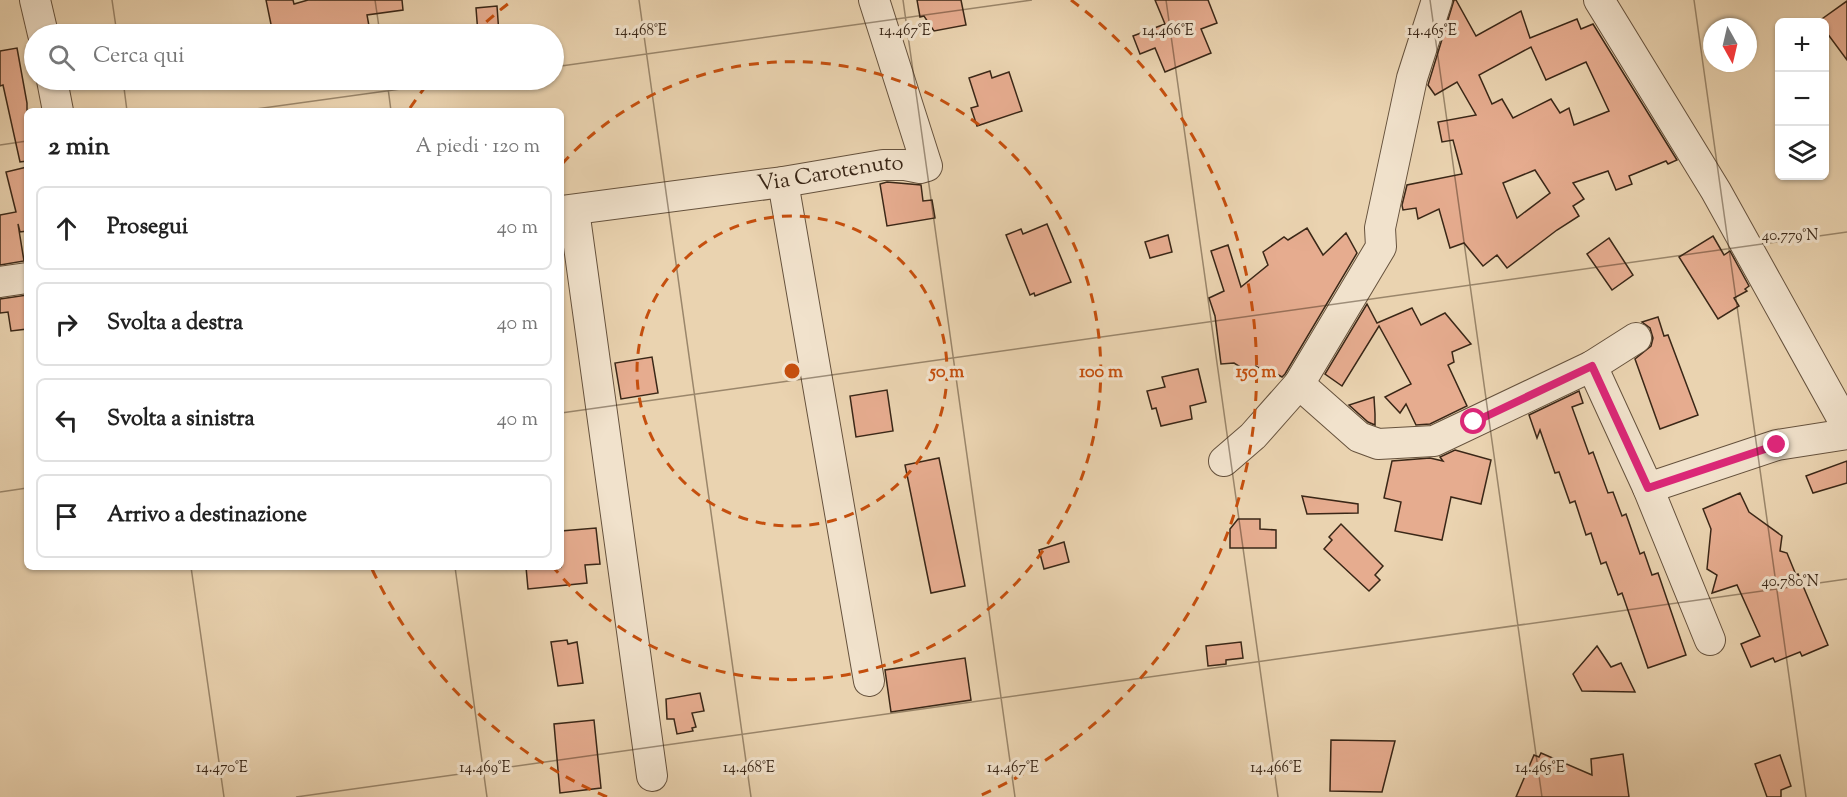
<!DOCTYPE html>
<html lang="it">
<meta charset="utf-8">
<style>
:root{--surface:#fff;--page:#f6f6f6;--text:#222;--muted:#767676;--line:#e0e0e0}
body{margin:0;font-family:"Sorts Mill Goudy",serif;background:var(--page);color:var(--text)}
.controls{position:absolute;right:18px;top:18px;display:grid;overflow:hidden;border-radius:9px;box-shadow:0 2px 4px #0004}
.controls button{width:54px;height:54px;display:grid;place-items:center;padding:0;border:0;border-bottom:2px solid var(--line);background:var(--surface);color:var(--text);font:30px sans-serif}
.compass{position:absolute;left:1703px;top:18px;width:54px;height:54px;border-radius:50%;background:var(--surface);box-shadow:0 2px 4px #0004;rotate:172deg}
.stop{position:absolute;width:18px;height:18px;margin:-14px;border:4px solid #db2777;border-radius:50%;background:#fff}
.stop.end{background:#db2777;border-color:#fff;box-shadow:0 2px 6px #0008}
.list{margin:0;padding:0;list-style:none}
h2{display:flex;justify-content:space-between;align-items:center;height:78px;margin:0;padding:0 24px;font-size:26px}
h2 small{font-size:20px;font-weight:400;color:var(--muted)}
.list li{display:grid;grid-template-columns:39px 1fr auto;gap:18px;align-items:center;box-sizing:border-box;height:84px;margin:0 12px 12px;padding:0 12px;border:2px solid var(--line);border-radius:9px}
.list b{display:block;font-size:22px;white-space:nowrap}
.list em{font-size:20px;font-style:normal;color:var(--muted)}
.icon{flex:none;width:33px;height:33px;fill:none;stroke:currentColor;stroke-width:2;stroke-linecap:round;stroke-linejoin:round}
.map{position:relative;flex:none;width:1847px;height:797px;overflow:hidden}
.search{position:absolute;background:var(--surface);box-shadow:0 2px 4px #0004;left:24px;top:24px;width:540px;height:66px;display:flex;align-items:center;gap:15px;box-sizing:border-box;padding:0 21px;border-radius:33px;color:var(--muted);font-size:22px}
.panel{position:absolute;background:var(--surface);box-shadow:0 2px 4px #0004;left:24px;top:108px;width:540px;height:462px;border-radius:9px}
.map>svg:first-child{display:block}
</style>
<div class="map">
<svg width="1847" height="797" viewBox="0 0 1847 797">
<rect width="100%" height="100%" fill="#ead3b0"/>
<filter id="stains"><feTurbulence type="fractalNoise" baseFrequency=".00333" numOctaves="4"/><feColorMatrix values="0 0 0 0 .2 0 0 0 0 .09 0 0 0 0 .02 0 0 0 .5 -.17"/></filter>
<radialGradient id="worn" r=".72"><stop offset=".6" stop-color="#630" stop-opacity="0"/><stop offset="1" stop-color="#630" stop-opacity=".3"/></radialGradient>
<g fill="#e6ac8f" stroke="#3a2717" stroke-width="1.5" fill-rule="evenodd">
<path d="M 266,0 L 293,0 L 294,4 L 308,0 L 402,0 L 403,10 L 367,15 L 369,26 L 336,34 L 273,34 Z"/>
<path d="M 917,0 L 961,0 L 966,25 L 934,31 L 924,16 L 920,17 Z"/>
<path d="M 1155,0 L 1208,0 L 1217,23 L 1201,29 L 1211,53 L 1165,72 L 1155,48 L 1140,54 L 1133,36 L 1165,24 Z"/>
<path d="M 1454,0 L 1456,0 L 1476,36 L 1521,11 L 1530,38 L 1577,19 L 1581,29 L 1593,24 L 1677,160 L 1668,164 L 1666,161 L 1629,176 L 1632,184 L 1616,190 L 1608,171 L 1573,183 L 1584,199 L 1573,206 L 1579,216 L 1557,230 L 1507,268 L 1497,255 L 1483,266 L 1464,243 L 1450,248 L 1439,209 L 1418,219 L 1416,208 L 1403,210 L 1402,205 L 1407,185 L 1462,174 L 1453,140 L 1442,142 L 1438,122 L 1476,115 L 1457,82 L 1435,95 L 1428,85 ZM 1531,47 L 1546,80 L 1586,62 L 1609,111 L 1574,125 L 1569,108 L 1560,113 L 1551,99 L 1513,118 L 1502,99 L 1492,104 L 1479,75 ZM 1535,170 L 1550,193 L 1517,218 L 1503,183 Z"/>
<path d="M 1847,1 L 1847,60 L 1824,29 L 1824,22 L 1819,21 Z"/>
<path d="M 497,6 L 499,34 L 478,34 L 476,8 Z"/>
<path d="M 17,48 L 27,103 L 27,161 L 20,162 L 3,85 L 0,86 L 0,51 Z"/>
<path d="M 990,71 L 992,78 L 1009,72 L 1022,111 L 977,126 L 971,108 L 978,106 L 969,78 Z"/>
<path d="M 27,167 L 27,231 L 20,232 L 18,224 L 24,261 L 0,265 L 0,215 L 16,212 L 6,172 Z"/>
<path d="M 887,182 L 921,185 L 923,201 L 932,200 L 935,218 L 887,226 L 880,184 Z"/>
<path d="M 1047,224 L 1071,282 L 1035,296 L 1034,293 L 1030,295 L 1006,235 L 1021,229 L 1023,234 Z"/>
<path d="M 1307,228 L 1323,255 L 1346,233 L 1357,253 L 1285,374 L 1282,377 L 1275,373 L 1272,377 L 1256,366 L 1252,374 L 1234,363 L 1221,364 L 1215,316 L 1209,298 L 1224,291 L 1211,251 L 1228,245 L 1241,287 L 1268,265 L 1263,252 L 1284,237 L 1288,240 Z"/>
<path d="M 1168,235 L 1172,252 L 1150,258 L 1145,242 Z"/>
<path d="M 1713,236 L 1724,255 L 1730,251 L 1749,286 L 1745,289 L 1747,291 L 1734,298 L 1739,306 L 1718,319 L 1679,257 Z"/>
<path d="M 1609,238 L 1633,275 L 1612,290 L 1587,254 Z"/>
<path d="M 27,295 L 27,329 L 11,331 L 8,312 L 0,313 L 0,299 Z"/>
<path d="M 1367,304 L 1377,323 L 1412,308 L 1421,325 L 1445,313 L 1471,344 L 1452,352 L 1454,362 L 1448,365 L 1467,406 L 1430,424 L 1416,425 L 1406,404 L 1400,413 L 1385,397 L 1411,384 L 1379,326 L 1342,386 L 1325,374 Z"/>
<path d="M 1658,317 L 1664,336 L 1668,335 L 1698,415 L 1660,429 L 1635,359 L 1651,346 L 1653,338 L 1650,328 L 1642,322 Z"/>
<path d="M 652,357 L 658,393 L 621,399 L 615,363 Z"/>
<path d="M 1198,369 L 1206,402 L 1190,406 L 1192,419 L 1161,426 L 1156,408 L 1152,409 L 1147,391 L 1165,387 L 1162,377 Z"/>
<path d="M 887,390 L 893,431 L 856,437 L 850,396 Z"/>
<path d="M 1579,391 L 1583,403 L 1572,407 L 1589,454 L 1593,452 L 1608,493 L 1613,492 L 1622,516 L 1626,514 L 1640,554 L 1644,552 L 1652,575 L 1658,573 L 1686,655 L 1648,668 L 1622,593 L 1618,595 L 1606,562 L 1601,564 L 1591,533 L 1586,535 L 1575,501 L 1570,503 L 1559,472 L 1555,473 L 1540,430 L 1537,438 L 1529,415 Z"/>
<path d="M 1374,397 L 1375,414 L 1375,425 L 1368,422 L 1349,405 Z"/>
<path d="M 1455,450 L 1491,460 L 1481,504 L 1451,497 L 1442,540 L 1395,531 L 1401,502 L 1384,498 L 1392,461 L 1430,458 L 1443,461 L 1440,457 Z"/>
<path d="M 939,458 L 965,586 L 931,593 L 905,465 Z"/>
<path d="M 1847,461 L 1847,483 L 1813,493 L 1806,476 Z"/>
<path d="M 1740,493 L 1749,512 L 1782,536 L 1780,551 L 1787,553 L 1796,575 L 1798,574 L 1828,645 L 1802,656 L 1800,652 L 1775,662 L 1773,658 L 1751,667 L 1741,644 L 1760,636 L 1737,585 L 1712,593 L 1717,575 L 1707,569 L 1711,529 L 1703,509 Z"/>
<path d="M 1302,496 L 1358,504 L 1358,513 L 1307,514 Z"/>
<path d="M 1238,519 L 1260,519 L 1260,529 L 1276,530 L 1276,548 L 1230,548 L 1230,529 Z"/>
<path d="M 1341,524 L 1383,566 L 1375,575 L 1380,580 L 1369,591 L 1324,549 L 1332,540 L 1329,537 Z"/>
<path d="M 596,528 L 600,564 L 585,565 L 587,583 L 528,589 L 526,567 L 561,567 L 561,531 Z"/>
<path d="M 1064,542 L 1069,562 L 1044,569 L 1039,550 Z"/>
<path d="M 567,640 L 568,644 L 577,642 L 583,683 L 558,686 L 551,642 Z"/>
<path d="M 1241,642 L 1243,658 L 1226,660 L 1226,664 L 1208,666 L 1206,646 Z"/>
<path d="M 1597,646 L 1611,667 L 1621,663 L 1635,692 L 1582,691 L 1573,674 Z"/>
<path d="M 965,658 L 971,700 L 891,712 L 885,670 Z"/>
<path d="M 700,693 L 704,711 L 692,713 L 696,727 L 692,728 L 693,731 L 677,734 L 674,719 L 667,719 L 666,699 Z"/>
<path d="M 594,720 L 601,788 L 560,793 L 554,724 Z"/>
<path d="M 1331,740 L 1395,741 L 1382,792 L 1330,791 Z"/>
<path d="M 1541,753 L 1592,775 L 1591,759 L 1623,754 L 1629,797 L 1516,797 L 1534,755 L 1539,757 Z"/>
<path d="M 1780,755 L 1791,786 L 1781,790 L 1781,797 L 1767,797 L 1755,764 Z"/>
</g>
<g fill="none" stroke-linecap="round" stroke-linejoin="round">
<g stroke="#66523d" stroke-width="32">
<g id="minor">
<path d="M 35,0 L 43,34"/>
<path d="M 1599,0 L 1716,191 L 1847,427"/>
<path d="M 52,80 L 58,111"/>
<path d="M 783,182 L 869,681"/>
<path d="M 574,210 L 652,776"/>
<path id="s1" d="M 561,211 L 783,182 L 883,165 L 905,165 L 920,168 L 927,166 L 874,0"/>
<path d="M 0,282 L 27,278"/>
<path d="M 1592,366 L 1648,488 L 1710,640"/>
<path d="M 1299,384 L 1359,437 L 1378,444 L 1434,441 L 1592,366 L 1636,338"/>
<path d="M 1224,461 L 1253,436 L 1299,384 L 1381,247 L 1380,228 L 1412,78 L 1437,0"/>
<path d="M 1648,488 L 1777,445 L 1847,434"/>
</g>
</g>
<use href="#minor" stroke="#f1e2cc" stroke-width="30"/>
</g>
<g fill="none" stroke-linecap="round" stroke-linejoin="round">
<path stroke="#db2777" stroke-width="8" d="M 1474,422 L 1592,366 L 1648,488 L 1777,445"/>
</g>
<path fill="none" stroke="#3a2717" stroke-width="1.5" stroke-opacity="0.45" d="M 112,0 L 117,34M 375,0 L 380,34M 639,0 L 751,797M 903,0 L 1015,797M 1166,0 L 1278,797M 1430,0 L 1542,797M 1694,0 L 1806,797M 554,67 L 1032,0M 123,80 L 127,111M 387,80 L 391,111M 242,111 L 466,80M 0,145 L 27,141M 561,413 L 1847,232M 0,492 L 27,488M 191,567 L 224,797M 455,567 L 487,797M 296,797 L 1847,579"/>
<g fill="none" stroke="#c54f0e" stroke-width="3" stroke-dasharray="10 8">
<circle cx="792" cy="371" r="155"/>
<path d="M562 164A309 309 0 1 1 554 568"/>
<path d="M607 797A464 464 0 0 1 371 567M410 108A464 464 0 0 1 429 82M473 34A464 464 0 0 1 513 0M1071 0A464 464 0 0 1 977 797"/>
</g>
<g text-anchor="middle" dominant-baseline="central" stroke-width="6" stroke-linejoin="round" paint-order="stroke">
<g font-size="22" fill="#3a2717" stroke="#f1e2cc">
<text stroke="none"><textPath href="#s1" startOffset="272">Via Carotenuto</textPath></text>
</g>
</g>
<g font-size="15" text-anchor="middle" fill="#3a2717" stroke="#f1e2cc" stroke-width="6" stroke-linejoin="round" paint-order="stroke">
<text x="641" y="35">14.468°E</text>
<text x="905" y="35">14.467°E</text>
<text x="1168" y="35">14.466°E</text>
<text x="1432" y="35">14.465°E</text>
<text x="1790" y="240">40.779°N</text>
<text x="1790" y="586">40.780°N</text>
<text x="222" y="772">14.470°E</text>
<text x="485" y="772">14.469°E</text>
<text x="749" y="772">14.468°E</text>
<text x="1013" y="772">14.467°E</text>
<text x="1276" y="772">14.466°E</text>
<text x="1540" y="772">14.465°E</text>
</g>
<circle cx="792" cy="371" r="9" fill="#c54f0e" stroke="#f1e2cc" stroke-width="3"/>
<g font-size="18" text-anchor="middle" font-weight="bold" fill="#c54f0e" stroke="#f1e2cc" stroke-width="6" stroke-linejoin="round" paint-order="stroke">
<text x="947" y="377">50 m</text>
<text x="1101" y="377">100 m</text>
<text x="1256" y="377">150 m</text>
</g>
<rect width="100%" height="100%" filter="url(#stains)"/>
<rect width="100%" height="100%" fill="url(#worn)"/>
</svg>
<div class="controls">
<button>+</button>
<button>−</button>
<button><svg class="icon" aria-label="layers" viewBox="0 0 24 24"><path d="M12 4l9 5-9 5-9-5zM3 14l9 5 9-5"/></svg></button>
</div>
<svg class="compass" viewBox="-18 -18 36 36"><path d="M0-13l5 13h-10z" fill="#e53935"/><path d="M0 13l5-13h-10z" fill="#767676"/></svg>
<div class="stop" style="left:1474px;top:422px"></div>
<div class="stop end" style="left:1777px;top:445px"></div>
<div class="search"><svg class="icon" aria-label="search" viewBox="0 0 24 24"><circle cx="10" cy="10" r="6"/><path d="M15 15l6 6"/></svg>Cerca qui</div>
<section class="panel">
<h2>2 min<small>A piedi · 120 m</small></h2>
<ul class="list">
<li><svg class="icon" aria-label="ahead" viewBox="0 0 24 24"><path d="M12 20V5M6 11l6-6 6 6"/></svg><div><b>Prosegui</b></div><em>40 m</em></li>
<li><svg class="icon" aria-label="right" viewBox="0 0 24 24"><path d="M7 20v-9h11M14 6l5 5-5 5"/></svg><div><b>Svolta a destra</b></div><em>40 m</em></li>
<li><svg class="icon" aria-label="left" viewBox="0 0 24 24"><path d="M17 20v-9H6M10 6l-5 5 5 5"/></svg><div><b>Svolta a sinistra</b></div><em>40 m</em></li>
<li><svg class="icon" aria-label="arrive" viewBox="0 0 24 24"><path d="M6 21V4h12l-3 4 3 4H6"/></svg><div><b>Arrivo a destinazione</b></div></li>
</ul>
</section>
</div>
